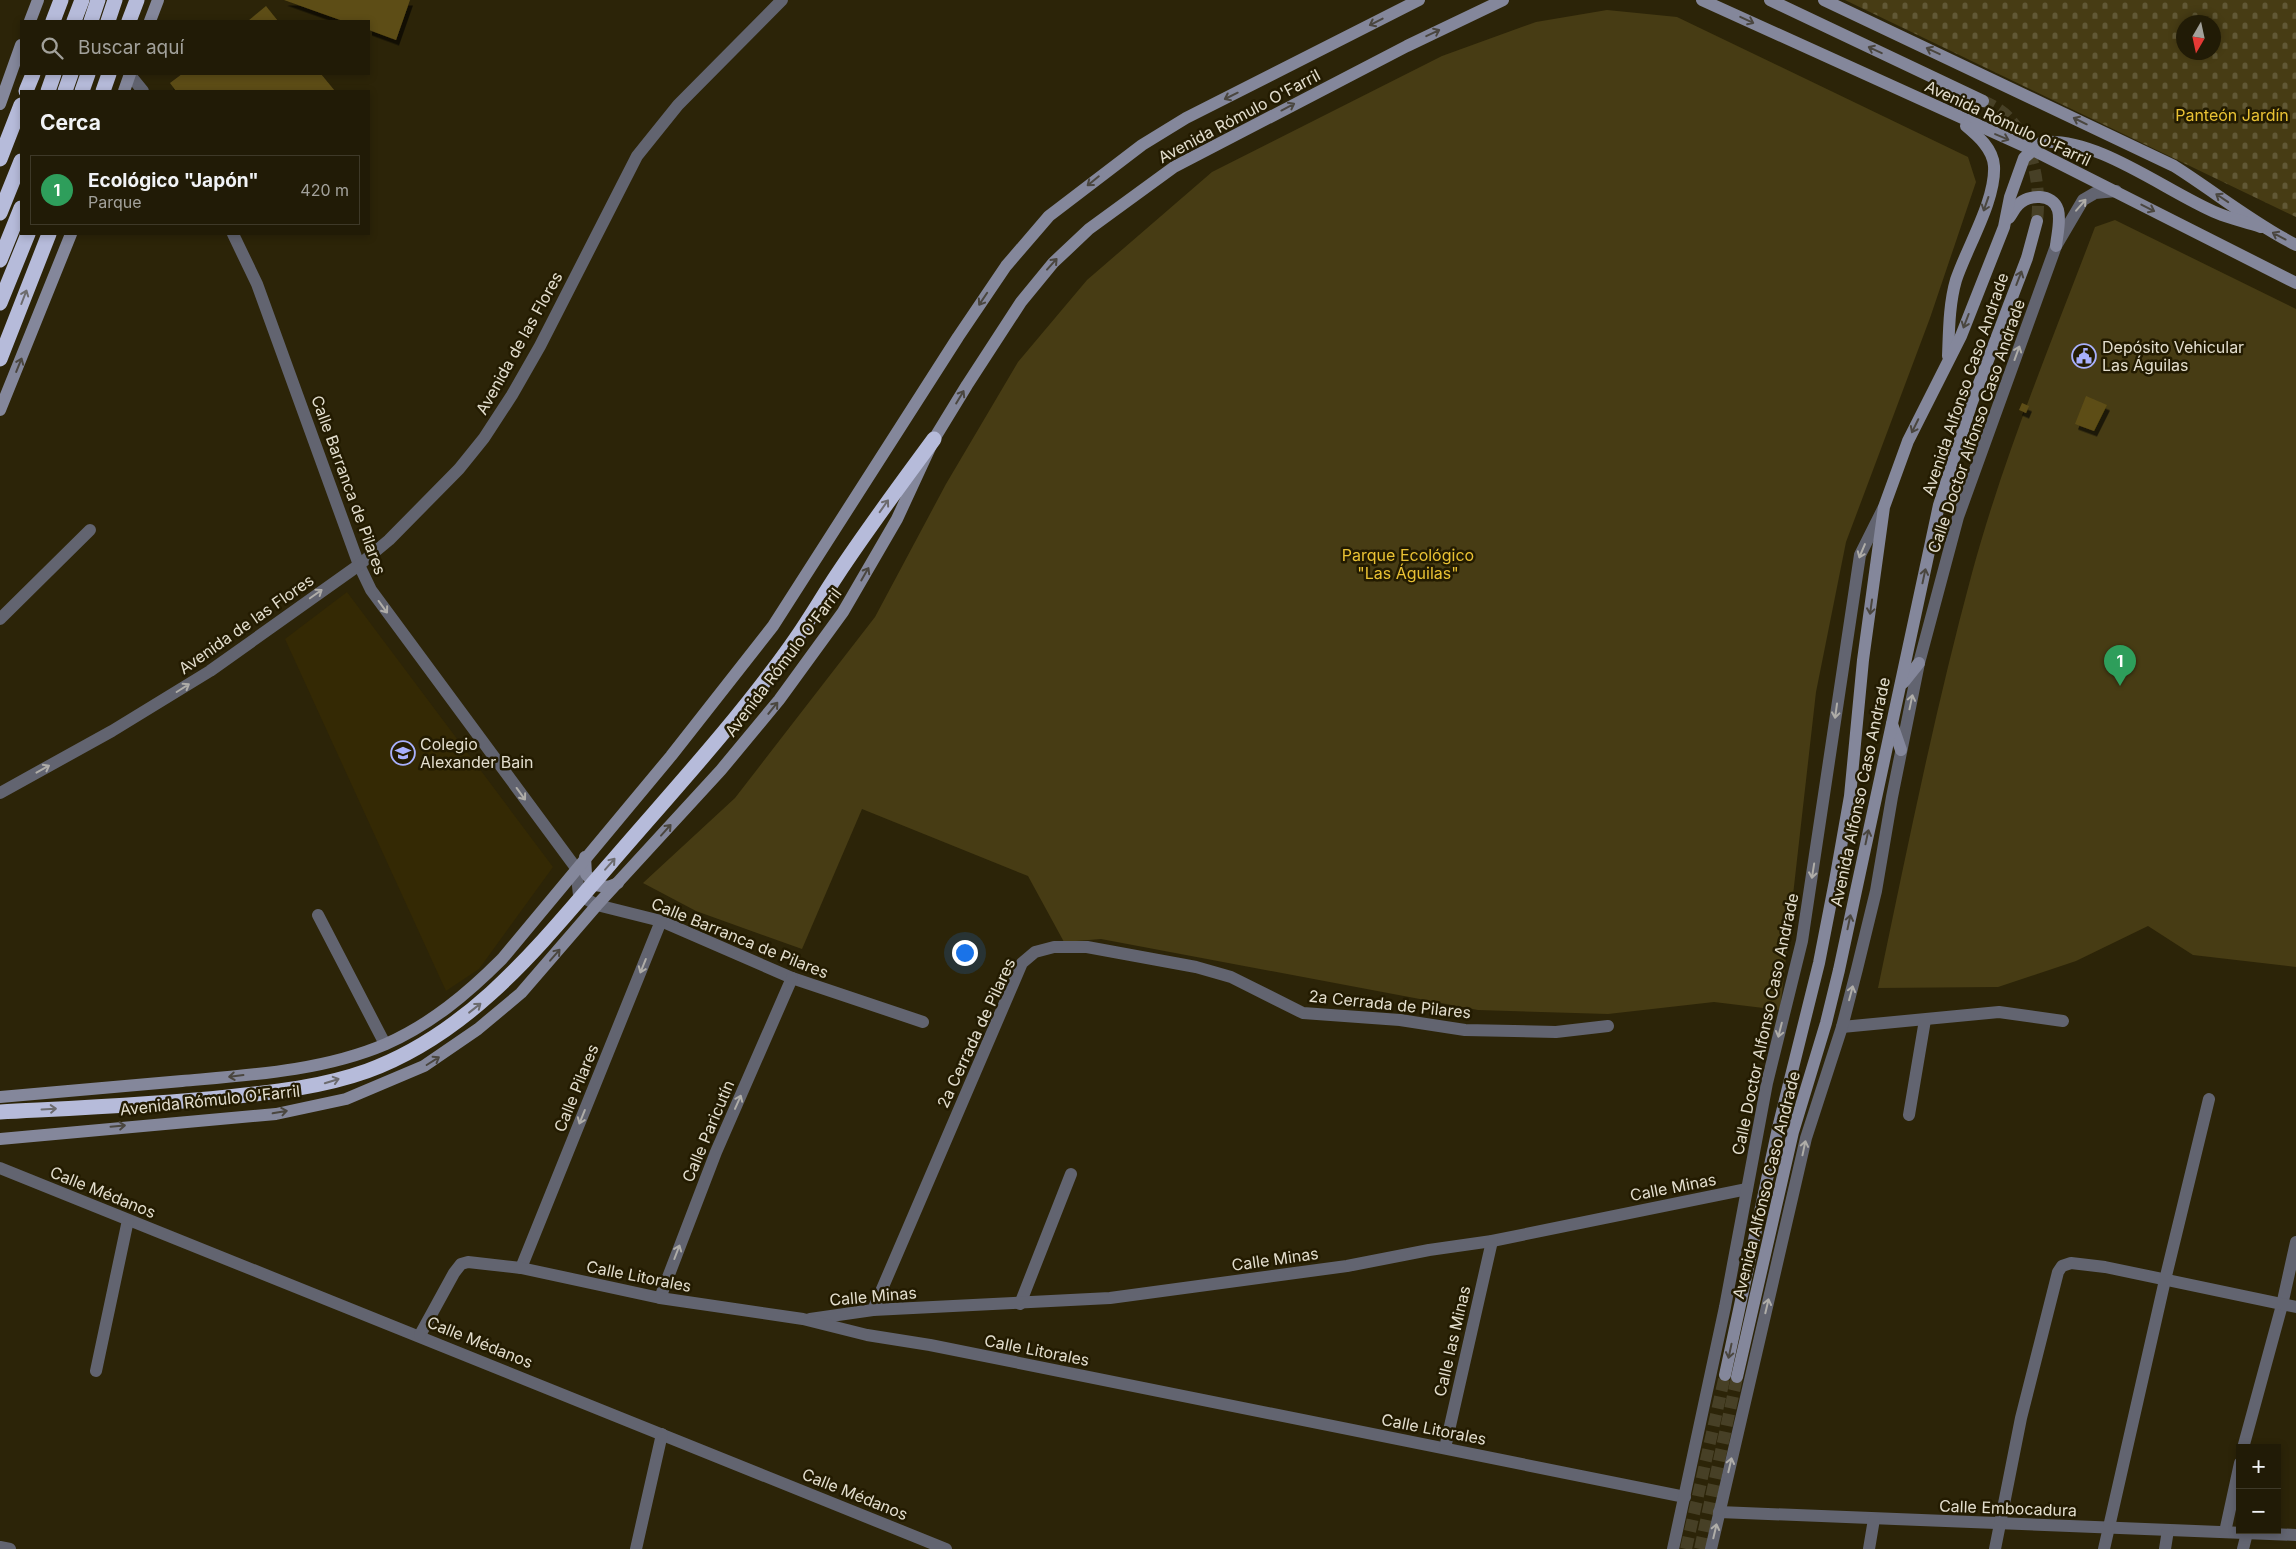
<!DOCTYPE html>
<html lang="es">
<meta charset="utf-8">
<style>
:root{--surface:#211b06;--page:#292410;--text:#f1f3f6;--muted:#a2a19b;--line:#3e3928;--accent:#db2777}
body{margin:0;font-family:Inter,sans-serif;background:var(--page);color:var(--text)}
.controls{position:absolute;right:15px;bottom:15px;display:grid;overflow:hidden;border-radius:0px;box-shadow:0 2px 8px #0003}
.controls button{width:45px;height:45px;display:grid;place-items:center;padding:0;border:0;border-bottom:1px solid var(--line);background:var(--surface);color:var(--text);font:25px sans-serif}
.compass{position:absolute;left:2176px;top:15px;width:45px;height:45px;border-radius:50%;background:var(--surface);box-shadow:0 2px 8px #0003;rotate:189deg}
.you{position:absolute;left:964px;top:952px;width:18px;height:18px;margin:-12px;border:4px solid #fff;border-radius:50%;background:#1a73e8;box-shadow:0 0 0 8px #1a73e833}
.badge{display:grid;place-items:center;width:32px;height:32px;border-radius:50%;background:var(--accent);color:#fff;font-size:16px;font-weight:700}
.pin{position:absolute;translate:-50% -41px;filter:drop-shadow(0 1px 2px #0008)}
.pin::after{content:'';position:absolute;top:26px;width:18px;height:15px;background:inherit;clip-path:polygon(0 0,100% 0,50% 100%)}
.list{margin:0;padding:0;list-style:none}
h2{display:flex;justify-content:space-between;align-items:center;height:65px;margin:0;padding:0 20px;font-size:21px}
h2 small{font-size:16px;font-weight:400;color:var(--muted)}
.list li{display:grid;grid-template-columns:32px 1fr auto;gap:15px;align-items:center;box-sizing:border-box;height:70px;margin:0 10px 10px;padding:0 10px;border:1px solid var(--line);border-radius:0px}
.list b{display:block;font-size:19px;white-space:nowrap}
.list p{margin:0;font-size:16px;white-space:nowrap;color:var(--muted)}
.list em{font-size:16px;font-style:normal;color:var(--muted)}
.icon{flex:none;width:28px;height:28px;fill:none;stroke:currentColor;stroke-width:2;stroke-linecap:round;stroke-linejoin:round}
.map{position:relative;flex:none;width:2296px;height:1549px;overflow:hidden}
.search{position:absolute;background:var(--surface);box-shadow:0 2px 8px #0003;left:20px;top:20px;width:350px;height:55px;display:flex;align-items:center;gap:12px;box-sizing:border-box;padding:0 18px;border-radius:0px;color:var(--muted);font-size:19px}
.panel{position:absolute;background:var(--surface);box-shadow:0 2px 8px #0003;left:20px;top:90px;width:350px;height:145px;border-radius:0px}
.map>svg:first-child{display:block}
</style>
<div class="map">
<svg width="2296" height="1549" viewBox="0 0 2296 1549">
<defs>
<pattern id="cemetery-stones" width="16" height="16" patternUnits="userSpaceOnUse" patternTransform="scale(1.25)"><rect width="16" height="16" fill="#473c14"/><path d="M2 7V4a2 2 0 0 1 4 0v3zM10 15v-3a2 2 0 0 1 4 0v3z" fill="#615835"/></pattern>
<filter id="shadow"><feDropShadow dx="3" dy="5.5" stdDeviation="0" flood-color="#0009"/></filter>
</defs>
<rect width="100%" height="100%" fill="#2c2408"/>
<path fill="#342904" d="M 347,592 L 553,867 L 479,969 L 446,991 L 285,639 Z"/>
<path fill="url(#cemetery-stones)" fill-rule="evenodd" d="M 1845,0 L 2296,0 L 2296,217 ZM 2184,22 L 2214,22 L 2214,52 L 2184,52 Z"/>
<g fill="#473c14">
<path d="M 1607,10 L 1677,17 L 1968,157 L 1976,182 L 1930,318 L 1846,542 L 1816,692 L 1780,1010 L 1714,1002 L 1608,1014 L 1478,1010 L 1101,939 L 1064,942 L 1028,876 L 862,809 L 802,949 L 696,911 L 643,883 L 735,798 L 875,617 L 946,484 L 1018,362 L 1087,280 L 1212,172 L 1442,56 L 1536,22 Z"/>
<path d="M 2115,220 L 2296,309 L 2296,967 L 2193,955 L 2148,926 L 2076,961 L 1998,987 L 1878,988 C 1907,849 1935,710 1972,573 C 2004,455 2052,341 2095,227 Z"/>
</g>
<g fill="#5d4d16" filter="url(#shadow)">
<path d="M 284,0 L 410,0 L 396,40 L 369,30 L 369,21 L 343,21 Z"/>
<path d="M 266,6 L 278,21 L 248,21 Z"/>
<path d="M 182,74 L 321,74 L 335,91 L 176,91 L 170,83 Z"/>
<path d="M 2086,396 L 2107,405 L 2094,431 L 2075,424 Z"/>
<path d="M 2022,403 L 2029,406 L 2026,413 L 2019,410 Z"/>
</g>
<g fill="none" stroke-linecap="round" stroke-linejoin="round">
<g stroke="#474026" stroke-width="12" stroke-dasharray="12 6" stroke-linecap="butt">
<path d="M 1983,101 C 1992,105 2002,110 2009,118 C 2034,146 2041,186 2037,221"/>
<path d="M 1686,1549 L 1725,1375"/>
<path d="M 1700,1549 L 1737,1377"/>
</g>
<g stroke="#626470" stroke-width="12">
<path d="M 130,75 L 143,91"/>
<path d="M 233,234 L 257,284 L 359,565 L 371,590 L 576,868 L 579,895 L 597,905 L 661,921 L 792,978 L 923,1022"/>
<path d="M 0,619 L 90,530"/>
<path d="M 0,793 L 112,731 L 210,671 L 359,565 L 389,540 L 459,469 L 484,438 L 512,395 L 540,346 L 637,156 L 678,105 L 782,0"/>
<path d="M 318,915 L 385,1044"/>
<path d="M 1842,1027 L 1999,1012 L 2063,1021"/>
<path d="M 1909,1115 L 1925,1020"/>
<path d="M 0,1168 L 946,1549"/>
<path d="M 521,1268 L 661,921"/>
<path d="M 660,1298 L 716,1152 L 792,978"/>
<path d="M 1020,1304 L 1071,1174"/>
<path d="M 873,1310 L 1022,963 L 1035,952 L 1054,947 L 1087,947 L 1196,967 L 1231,977 L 1303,1013 L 1400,1020 L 1465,1030 L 1556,1032 L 1608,1026"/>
<path d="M 810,1319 L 873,1310 L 1110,1298 L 1347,1266 L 1429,1250 L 1492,1241 L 1747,1189"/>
<path d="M 420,1335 L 454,1273 L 461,1264 L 468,1262 L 521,1268 L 660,1298 L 803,1319 L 867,1335 L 930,1345 L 1685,1497"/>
<path d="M 96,1371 L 128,1220"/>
<path d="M 1445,1448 L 1492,1241"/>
<path d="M 2243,1448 L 2282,1305 L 2296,1242"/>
<path d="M 1719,1512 L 2296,1535"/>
<path d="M 2225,1532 L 2240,1463"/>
<path d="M 0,1547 L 10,1549"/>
<path d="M 636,1549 L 662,1434"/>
<path d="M 1869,1549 L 1874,1519"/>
<path d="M 1995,1549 L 2021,1418 L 2058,1272 L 2062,1266 L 2071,1263 L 2105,1267 L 2296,1307"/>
<path d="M 2104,1549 L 2165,1280 L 2209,1099"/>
<path d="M 2165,1549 L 2168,1530"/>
<path d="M 2243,1549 L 2247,1533"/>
</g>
<g stroke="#626470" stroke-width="12">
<path d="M 1673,1549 L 1725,1307 L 1767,1083 L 1802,941 L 1860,555 L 1883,509"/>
<path d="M 1711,1549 L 1806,1138 L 1842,1027 L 1857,969 L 1876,891 L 1892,797 L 1919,663 L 1958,517 L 2056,246 L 2083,200 L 2095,193 L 2116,191"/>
</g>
<g stroke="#84879b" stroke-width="12">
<path d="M 1702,0 L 2033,150 L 2296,283"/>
<path d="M 1770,0 L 1983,101"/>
<path d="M 1824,0 L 2174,166 C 2215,192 2253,223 2296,245"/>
<path d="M 30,21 L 38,0"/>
<path d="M 150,21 L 158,0"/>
<path d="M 124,91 L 130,74"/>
<path d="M 0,104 L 21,45"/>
<path d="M 2009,218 C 2012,214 2014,209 2018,205 C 2028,194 2053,193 2058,210 C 2061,221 2057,235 2056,246"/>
<path d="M 1948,356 C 1949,331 1949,304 1956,280 C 1967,247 1996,200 1994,166 C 1993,149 1978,136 1966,126"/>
<path d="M 0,410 L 71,234"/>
<path d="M 1903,683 L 1919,663"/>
<path d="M 1892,724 L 1901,750"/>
<path d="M 585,857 L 586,874 L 595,885 L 608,887 L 618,883"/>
<path d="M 0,1097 C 61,1092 121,1086 182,1081 C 250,1075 323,1071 386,1044 C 431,1024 467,994 502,959 L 671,756 L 773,626 L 958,337 L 1006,266 L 1049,216 L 1142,145 L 1186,118 L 1419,0"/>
<path d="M 0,1139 L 276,1114 L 346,1099 L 424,1066 L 478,1029 L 521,993 L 597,905 L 721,770 L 779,700 L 843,612 L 897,519 L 934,439 L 967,385 L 1021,302 L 1053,263 L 1089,229 L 1174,167 L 1407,46 L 1503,0"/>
<path d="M 1725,1375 L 1778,1128 L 1819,963 L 1835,881 L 1850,796 L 1863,660 L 1884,507 L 1908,441 L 1961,336 L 2004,227 L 2010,197 L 2024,158 L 2042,142 C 2098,137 2165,191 2217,213 C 2231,219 2247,222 2261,227"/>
<path d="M 1737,1377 L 1793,1132 L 1826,1023 L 1839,970 L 1939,505 L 1972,402 L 2027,258 L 2037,221"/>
</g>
<g stroke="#b6bbda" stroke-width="15">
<path d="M 53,21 L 61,0"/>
<path d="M 74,21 L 82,0"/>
<path d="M 91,21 L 98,0"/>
<path d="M 108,21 L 115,0"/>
<path d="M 129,21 L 137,0"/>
<path d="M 26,91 L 33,74"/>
<path d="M 48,91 L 54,74"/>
<path d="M 65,91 L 71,74"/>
<path d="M 82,91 L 88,74"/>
<path d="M 103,91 L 109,74"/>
<path d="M 0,159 L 21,105"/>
<path d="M 0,213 L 21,161"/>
<path d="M 0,260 L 21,208"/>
<path d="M 0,303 L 28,234"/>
<path d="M 0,359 L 49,234"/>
<path d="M 0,1112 C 76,1108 152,1105 228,1097 C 275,1092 322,1087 367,1071 C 471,1033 539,946 609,865 C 670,794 735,724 790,647 C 807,624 821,599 837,575 C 868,528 901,484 934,439"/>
</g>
</g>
<defs><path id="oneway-shaft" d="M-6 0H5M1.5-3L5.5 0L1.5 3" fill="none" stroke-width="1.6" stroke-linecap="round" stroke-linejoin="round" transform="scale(1.25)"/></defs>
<g stroke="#4a463f">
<use href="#oneway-shaft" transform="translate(1747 20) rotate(25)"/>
<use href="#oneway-shaft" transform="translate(1376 22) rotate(153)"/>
<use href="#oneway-shaft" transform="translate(1433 33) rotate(-25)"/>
<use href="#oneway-shaft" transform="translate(1875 50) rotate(-155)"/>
<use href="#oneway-shaft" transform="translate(1933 51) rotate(-155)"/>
<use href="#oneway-shaft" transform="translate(1231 96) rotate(154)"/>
<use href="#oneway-shaft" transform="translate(1288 107) rotate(-28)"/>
<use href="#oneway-shaft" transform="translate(2080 121) rotate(-154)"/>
<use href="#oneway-shaft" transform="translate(2002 137) rotate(23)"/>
<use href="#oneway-shaft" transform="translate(1093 181) rotate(141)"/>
<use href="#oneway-shaft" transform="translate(2222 198) rotate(-146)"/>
<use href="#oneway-shaft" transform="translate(1986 204) rotate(109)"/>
<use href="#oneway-shaft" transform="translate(2148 208) rotate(27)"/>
<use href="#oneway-shaft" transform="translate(2279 236) rotate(-152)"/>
<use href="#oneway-shaft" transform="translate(1052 264) rotate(-48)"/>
<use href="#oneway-shaft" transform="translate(2019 278) rotate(-69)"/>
<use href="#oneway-shaft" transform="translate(983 299) rotate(124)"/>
<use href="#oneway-shaft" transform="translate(1966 321) rotate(111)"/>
<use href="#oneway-shaft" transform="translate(19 365) rotate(-68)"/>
<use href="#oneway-shaft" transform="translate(960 397) rotate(-59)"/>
<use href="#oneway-shaft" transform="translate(1915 426) rotate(116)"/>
<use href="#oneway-shaft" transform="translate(865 574) rotate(-60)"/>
<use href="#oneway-shaft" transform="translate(1924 576) rotate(-78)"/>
<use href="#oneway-shaft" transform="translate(1871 607) rotate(98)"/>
<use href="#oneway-shaft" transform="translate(773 708) rotate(-51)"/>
<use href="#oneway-shaft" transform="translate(666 830) rotate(-48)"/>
<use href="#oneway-shaft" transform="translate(1867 837) rotate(-78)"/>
<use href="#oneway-shaft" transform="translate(1849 922) rotate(-78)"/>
<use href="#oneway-shaft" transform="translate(555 955) rotate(-49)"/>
<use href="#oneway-shaft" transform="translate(433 1061) rotate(-32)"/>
<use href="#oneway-shaft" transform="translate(236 1076) rotate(173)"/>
<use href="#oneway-shaft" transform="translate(280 1112) rotate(-10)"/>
<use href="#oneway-shaft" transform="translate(118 1126) rotate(-5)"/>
<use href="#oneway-shaft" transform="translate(1730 1351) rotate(102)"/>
</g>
<g stroke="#afada8">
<use href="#oneway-shaft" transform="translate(2081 205) rotate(-49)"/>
<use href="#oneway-shaft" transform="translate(2017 353) rotate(-70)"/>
<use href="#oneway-shaft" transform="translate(1862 551) rotate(113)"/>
<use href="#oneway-shaft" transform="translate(316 594) rotate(-35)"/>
<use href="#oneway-shaft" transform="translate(383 607) rotate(54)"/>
<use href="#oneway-shaft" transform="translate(183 688) rotate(-32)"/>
<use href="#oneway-shaft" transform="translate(1911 702) rotate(-78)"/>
<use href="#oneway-shaft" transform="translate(1836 711) rotate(98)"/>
<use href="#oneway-shaft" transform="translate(43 769) rotate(-29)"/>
<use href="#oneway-shaft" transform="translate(521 794) rotate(54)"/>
<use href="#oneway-shaft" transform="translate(1813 871) rotate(99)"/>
<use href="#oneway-shaft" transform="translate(643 966) rotate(112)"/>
<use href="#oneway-shaft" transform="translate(1851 993) rotate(-75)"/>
<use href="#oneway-shaft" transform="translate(1780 1030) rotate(104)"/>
<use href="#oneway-shaft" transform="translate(738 1102) rotate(-66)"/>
<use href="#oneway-shaft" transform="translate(582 1117) rotate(112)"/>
<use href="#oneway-shaft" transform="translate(1804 1148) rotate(-78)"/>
<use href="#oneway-shaft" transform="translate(677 1252) rotate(-69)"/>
<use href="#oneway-shaft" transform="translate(1767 1306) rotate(-77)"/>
<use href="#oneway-shaft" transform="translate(1730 1465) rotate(-77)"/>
<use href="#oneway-shaft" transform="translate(1715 1531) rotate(-77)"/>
</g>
<g stroke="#6c6b6e">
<use href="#oneway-shaft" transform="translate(24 297) rotate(-69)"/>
<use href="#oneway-shaft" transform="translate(884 506) rotate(-55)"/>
<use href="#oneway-shaft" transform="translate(610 864) rotate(-49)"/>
<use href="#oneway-shaft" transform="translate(475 1008) rotate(-38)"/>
<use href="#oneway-shaft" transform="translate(332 1081) rotate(-17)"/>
<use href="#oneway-shaft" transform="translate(49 1109) rotate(-3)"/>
</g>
<defs>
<g id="civic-ring" transform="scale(1.25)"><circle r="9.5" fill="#231b01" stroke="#a8b0fc" stroke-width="1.5"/><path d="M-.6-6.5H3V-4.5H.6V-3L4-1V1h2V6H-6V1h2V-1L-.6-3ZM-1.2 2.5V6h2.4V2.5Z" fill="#a8b0fc"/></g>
<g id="school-ring" transform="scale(1.25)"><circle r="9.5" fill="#231b01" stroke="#a8b0fc" stroke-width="1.5"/><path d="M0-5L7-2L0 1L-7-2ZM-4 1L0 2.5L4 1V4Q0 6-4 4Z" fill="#a8b0fc"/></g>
</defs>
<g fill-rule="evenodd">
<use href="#civic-ring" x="2084" y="356"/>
<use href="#school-ring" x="403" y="753"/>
</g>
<g text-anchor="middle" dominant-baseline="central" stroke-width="5" stroke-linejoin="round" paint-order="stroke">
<g font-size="16" fill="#eac234" stroke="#231b01">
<text x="2232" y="115">Panteón Jardín</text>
<text x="1408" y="555">Parque Ecológico<tspan x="1408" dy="18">"Las Águilas"</tspan></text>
</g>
<g font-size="16" fill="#e3dece" stroke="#231b01">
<text transform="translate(1239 116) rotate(-28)">Avenida Rómulo O'Farril</text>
<text transform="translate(2008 123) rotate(25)">Avenida Rómulo O'Farril</text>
<text transform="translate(519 343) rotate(-61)">Avenida de las Flores</text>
<text transform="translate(1965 384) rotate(-71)">Avenida Alfonso Caso Andrade</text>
<text transform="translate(1976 426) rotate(-71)">Calle Doctor Alfonso Caso Andrade</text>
<text transform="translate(349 485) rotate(70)">Calle Barranca de Pilares</text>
<text transform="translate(246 624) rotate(-35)">Avenida de las Flores</text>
<text transform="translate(783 662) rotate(-53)">Avenida Rómulo O'Farril</text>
<text transform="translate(1860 792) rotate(-78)">Avenida Alfonso Caso Andrade</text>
<text transform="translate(740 938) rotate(22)">Calle Barranca de Pilares</text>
<text transform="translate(1390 1004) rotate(6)">2a Cerrada de Pilares</text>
<text transform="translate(1765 1024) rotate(-78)">Calle Doctor Alfonso Caso Andrade</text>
<text transform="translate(976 1033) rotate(-65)">2a Cerrada de Pilares</text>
<text transform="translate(576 1088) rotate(-68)">Calle Pilares</text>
<text transform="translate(210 1100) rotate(-6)">Avenida Rómulo O'Farril</text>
<text transform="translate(708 1131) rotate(-67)">Calle Paricutín</text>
<text transform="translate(1766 1185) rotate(-76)">Avenida Alfonso Caso Andrade</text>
<text transform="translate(1673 1187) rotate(-11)">Calle Minas</text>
<text transform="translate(103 1192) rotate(22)">Calle Médanos</text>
<text transform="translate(1275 1259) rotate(-8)">Calle Minas</text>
<text transform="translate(639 1276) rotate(11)">Calle Litorales</text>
<text transform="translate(873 1296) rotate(-5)">Calle Minas</text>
<text transform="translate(1452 1341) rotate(-77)">Calle las Minas</text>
<text transform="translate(480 1342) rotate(22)">Calle Médanos</text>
<text transform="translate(1037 1350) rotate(11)">Calle Litorales</text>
<text transform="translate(1434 1429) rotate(11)">Calle Litorales</text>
<text transform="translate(855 1494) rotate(22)">Calle Médanos</text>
<text transform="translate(2008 1508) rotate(2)">Calle Embocadura</text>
</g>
<g font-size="16" fill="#e3dece" stroke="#231b01" text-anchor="start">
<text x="2102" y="347">Depósito Vehicular<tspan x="2102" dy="18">Las Águilas</tspan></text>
<text x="420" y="744">Colegio<tspan x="420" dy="18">Alexander Bain</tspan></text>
</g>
</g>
</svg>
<div class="controls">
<button>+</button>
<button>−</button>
</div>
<svg class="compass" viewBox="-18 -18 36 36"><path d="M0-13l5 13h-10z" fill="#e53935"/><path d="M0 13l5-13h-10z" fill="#a2a19b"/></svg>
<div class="you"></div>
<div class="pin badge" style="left:2120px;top:686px;background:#2e9e5b">1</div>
<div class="search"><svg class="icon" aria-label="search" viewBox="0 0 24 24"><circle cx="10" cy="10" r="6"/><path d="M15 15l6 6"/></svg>Buscar aquí</div>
<section class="panel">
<h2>Cerca<small></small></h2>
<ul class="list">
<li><span class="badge" style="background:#2e9e5b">1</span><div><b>Ecológico &quot;Japón&quot;</b><p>Parque</p></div><em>420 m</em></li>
</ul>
</section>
</div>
